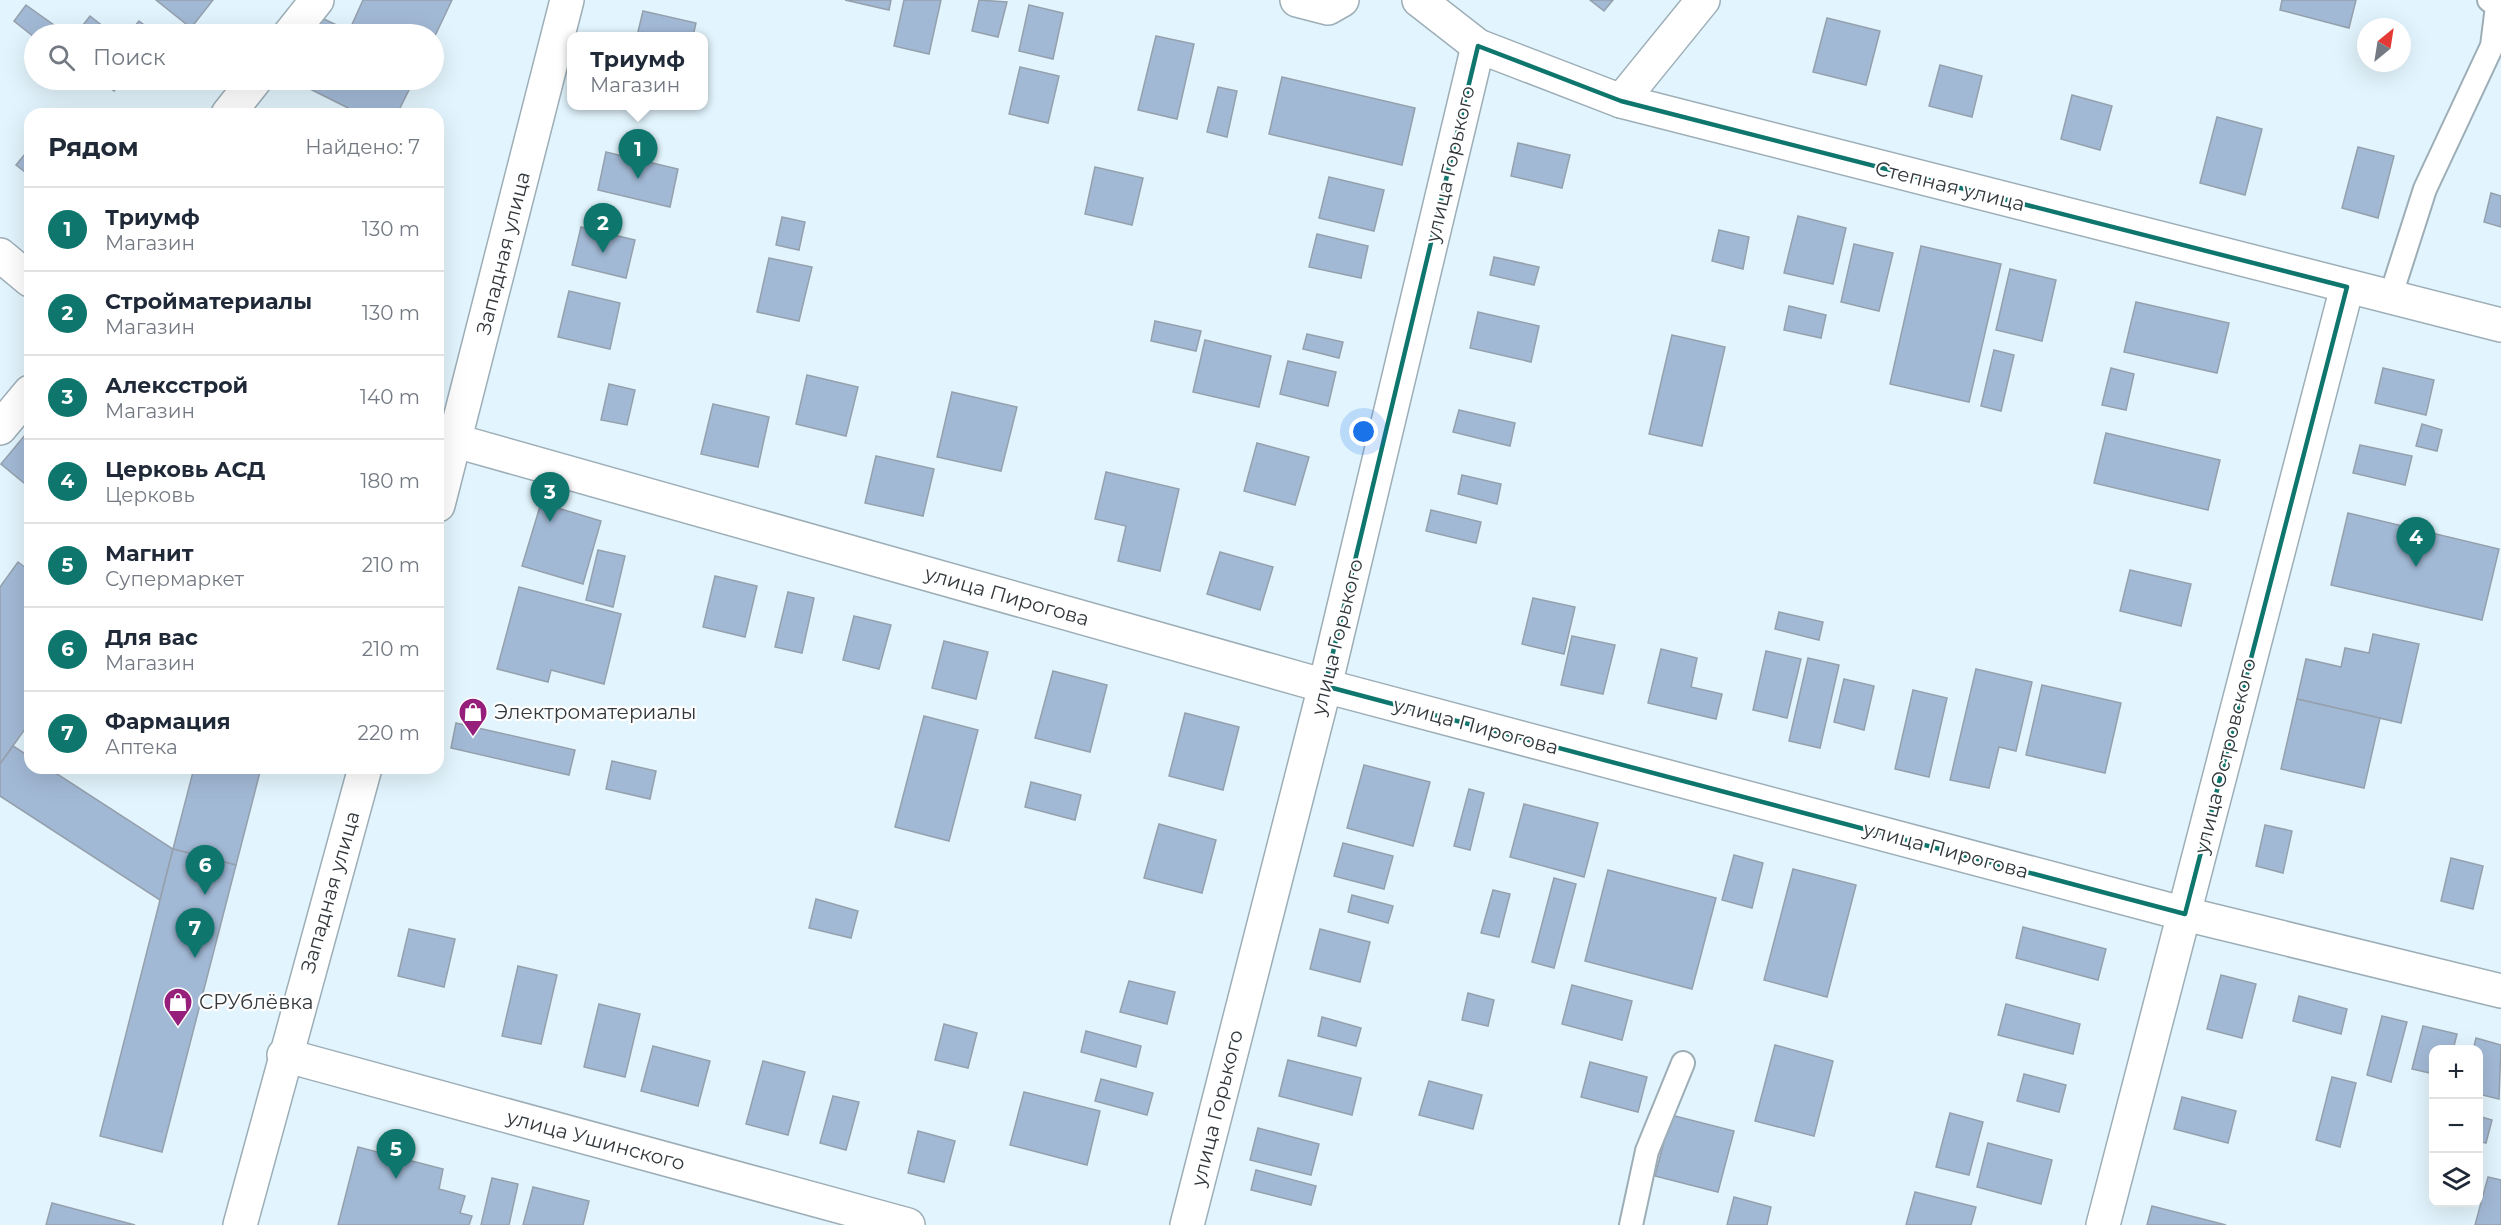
<!DOCTYPE html>
<html lang="ru">
<meta charset="utf-8">
<style>
:root{--surface:#fff;--page:#f2f2f3;--text:#1f2937;--muted:#747a83;--line:#e0e1e3;--accent:#0f766e}
body{margin:0;font-family:Montserrat,sans-serif;background:var(--page);color:var(--text)}
.controls{position:absolute;right:18px;bottom:18px;display:grid;overflow:hidden;border-radius:12px;box-shadow:0 6px 24px #0002}
.controls button{width:54px;height:54px;display:grid;place-items:center;padding:0;border:0;border-bottom:2px solid var(--line);background:var(--surface);color:var(--text);font:30px sans-serif}
.compass{position:absolute;left:2357px;top:18px;width:54px;height:54px;border-radius:50%;background:var(--surface);box-shadow:0 6px 24px #0002;rotate:30deg}
.you{position:absolute;left:1364px;top:432px;width:21px;height:21px;margin:-15px;border:4px solid #fff;border-radius:50%;background:#1a73e8;box-shadow:0 0 0 9px #1a73e833}
.badge{display:grid;place-items:center;width:39px;height:39px;border-radius:50%;background:var(--accent);color:#fff;font-size:20px;font-weight:700}
.pin{position:absolute;translate:-50% -50px;filter:drop-shadow(0 2px 3px #0008)}
.pin::after{content:'';position:absolute;top:32px;width:21px;height:18px;background:inherit;clip-path:polygon(0 0,100% 0,50% 100%)}
.popup{position:absolute;left:567px;top:32px;width:141px;height:78px;box-sizing:border-box;display:grid;place-content:center;border-radius:12px;background:var(--surface);filter:drop-shadow(0 2px 4px #0005);font-size:20px;white-space:nowrap;color:var(--muted)}
.popup b{font-size:22px;color:var(--text)}
.popup::after{content:'';position:absolute;left:50%;top:100%;margin-left:-12px;border:12px solid transparent;border-top-color:var(--surface)}
.list{margin:0;padding:0;list-style:none}
h2{display:flex;justify-content:space-between;align-items:center;height:78px;margin:0;padding:0 24px;font-size:26px}
h2 small{font-size:20px;font-weight:400;color:var(--muted)}
.list li{display:grid;grid-template-columns:39px 1fr auto;gap:18px;align-items:center;box-sizing:border-box;height:84px;padding:0 24px;border-top:2px solid var(--line)}
.list b{display:block;font-size:22px;white-space:nowrap}
.list p{margin:0;font-size:20px;white-space:nowrap;color:var(--muted)}
.list em{font-size:20px;font-style:normal;color:var(--muted)}
.icon{flex:none;width:33px;height:33px;fill:none;stroke:currentColor;stroke-width:2;stroke-linecap:round;stroke-linejoin:round}
.map{position:relative;flex:none;width:2501px;height:1225px;overflow:hidden}
.search{position:absolute;background:var(--surface);box-shadow:0 6px 24px #0002;left:24px;top:24px;width:420px;height:66px;display:flex;align-items:center;gap:15px;box-sizing:border-box;padding:0 21px;border-radius:33px;color:var(--muted);font-size:22px}
.panel{position:absolute;background:var(--surface);box-shadow:0 6px 24px #0002;left:24px;top:108px;width:420px;height:666px;border-radius:18px}
.map>svg:first-child{display:block}
</style>
<div class="map">
<svg width="2501" height="1225" viewBox="0 0 2501 1225">
<rect width="100%" height="100%" fill="#e2f4fd"/>
<g fill="#a2b9d5" stroke="#95a0ad" stroke-width="1.5">
<path d="M 156,0 L 213,0 L 191,28 Z"/>
<path d="M 363,0 L 452,0 L 434,38 L 434,34 L 314,34 L 322,18 L 349,31 Z"/>
<path d="M 845,0 L 891,0 L 889,10 Z"/>
<path d="M 904,0 L 941,0 L 929,54 L 894,46 Z"/>
<path d="M 979,0 L 1007,2 L 998,37 L 972,31 Z"/>
<path d="M 1590,0 L 1613,0 L 1604,11 Z"/>
<path d="M 2282,0 L 2356,0 L 2349,28 L 2280,10 Z"/>
<path d="M 26,5 L 58,28 L 53,34 L 34,34 L 34,37 L 14,21 Z"/>
<path d="M 1029,5 L 1063,13 L 1053,59 L 1019,51 Z"/>
<path d="M 643,11 L 696,23 L 693,36 L 637,36 Z"/>
<path d="M 90,16 L 113,34 L 76,34 Z"/>
<path d="M 1827,18 L 1880,31 L 1866,85 L 1813,72 Z"/>
<path d="M 139,21 L 156,34 L 129,33 Z"/>
<path d="M 1156,36 L 1194,44 L 1177,119 L 1138,110 Z"/>
<path d="M 1940,65 L 1982,76 L 1972,117 L 1929,106 Z"/>
<path d="M 1020,67 L 1059,76 L 1048,123 L 1009,114 Z"/>
<path d="M 1282,77 L 1415,108 L 1402,165 L 1269,134 Z"/>
<path d="M 100,80 L 123,80 L 114,91 Z"/>
<path d="M 292,80 L 414,80 L 397,114 L 360,114 Z"/>
<path d="M 1218,87 L 1237,91 L 1227,137 L 1207,132 Z"/>
<path d="M 2072,95 L 2112,106 L 2100,150 L 2061,139 Z"/>
<path d="M 2217,117 L 2262,129 L 2245,195 L 2200,183 Z"/>
<path d="M 1518,143 L 1570,155 L 1562,188 L 1511,176 Z"/>
<path d="M 2358,147 L 2394,156 L 2378,218 L 2342,208 Z"/>
<path d="M 30,148 L 30,176 L 16,165 Z"/>
<path d="M 606,152 L 678,169 L 670,207 L 598,190 Z"/>
<path d="M 1095,167 L 1143,178 L 1132,225 L 1085,214 Z"/>
<path d="M 1329,177 L 1384,190 L 1374,231 L 1319,218 Z"/>
<path d="M 2491,193 L 2501,196 L 2501,227 L 2484,222 Z"/>
<path d="M 1798,216 L 1846,228 L 1833,284 L 1784,273 Z"/>
<path d="M 782,217 L 805,222 L 799,250 L 776,245 Z"/>
<path d="M 581,227 L 635,240 L 626,278 L 572,265 Z"/>
<path d="M 1719,230 L 1749,237 L 1743,269 L 1712,261 Z"/>
<path d="M 1317,234 L 1368,246 L 1361,278 L 1309,267 Z"/>
<path d="M 1854,244 L 1893,253 L 1879,311 L 1841,302 Z"/>
<path d="M 1921,246 L 2001,264 L 1969,402 L 1890,384 Z"/>
<path d="M 1494,257 L 1539,267 L 1534,285 L 1490,275 Z"/>
<path d="M 769,258 L 812,267 L 799,321 L 757,312 Z"/>
<path d="M 2010,269 L 2056,280 L 2042,341 L 1996,330 Z"/>
<path d="M 569,291 L 620,303 L 610,349 L 558,337 Z"/>
<path d="M 2136,302 L 2229,323 L 2217,373 L 2124,352 Z"/>
<path d="M 1789,306 L 1826,315 L 1821,338 L 1784,330 Z"/>
<path d="M 1478,312 L 1539,326 L 1531,362 L 1470,348 Z"/>
<path d="M 1155,321 L 1201,331 L 1196,351 L 1151,341 Z"/>
<path d="M 1307,334 L 1343,342 L 1339,358 L 1303,349 Z"/>
<path d="M 1672,335 L 1725,347 L 1702,446 L 1649,434 Z"/>
<path d="M 1205,340 L 1271,356 L 1259,407 L 1193,392 Z"/>
<path d="M 1994,350 L 2014,355 L 2001,411 L 1981,406 Z"/>
<path d="M 1288,361 L 1336,372 L 1328,406 L 1280,394 Z"/>
<path d="M 2111,368 L 2134,374 L 2126,410 L 2102,405 Z"/>
<path d="M 2383,368 L 2434,380 L 2426,415 L 2375,403 Z"/>
<path d="M 807,375 L 858,387 L 846,436 L 796,424 Z"/>
<path d="M 609,384 L 635,390 L 627,425 L 601,420 Z"/>
<path d="M 952,392 L 1017,407 L 1001,471 L 937,457 Z"/>
<path d="M 713,404 L 769,417 L 758,467 L 701,454 Z"/>
<path d="M 1459,410 L 1515,423 L 1510,446 L 1453,432 Z"/>
<path d="M 2422,424 L 2442,430 L 2437,451 L 2416,446 Z"/>
<path d="M 30,429 L 30,488 L 1,464 Z"/>
<path d="M 2106,433 L 2220,460 L 2208,510 L 2094,483 Z"/>
<path d="M 1257,443 L 1309,457 L 1295,505 L 1244,491 Z"/>
<path d="M 2360,445 L 2412,456 L 2405,485 L 2353,473 Z"/>
<path d="M 876,456 L 934,469 L 923,516 L 865,503 Z"/>
<path d="M 1106,472 L 1179,489 L 1160,571 L 1118,561 L 1126,526 L 1095,519 Z"/>
<path d="M 1462,475 L 1501,484 L 1497,504 L 1458,494 Z"/>
<path d="M 541,503 L 601,521 L 583,584 L 522,566 Z"/>
<path d="M 1431,510 L 1481,522 L 1476,543 L 1426,531 Z"/>
<path d="M 2348,513 L 2499,549 L 2482,620 L 2331,585 Z"/>
<path d="M 598,550 L 625,556 L 613,607 L 586,600 Z"/>
<path d="M 1220,552 L 1273,567 L 1260,610 L 1207,594 Z"/>
<path d="M 18,562 L 30,571 L 30,722 L 0,764 L 0,587 Z"/>
<path d="M 2130,570 L 2191,584 L 2181,626 L 2120,611 Z"/>
<path d="M 715,576 L 757,586 L 745,637 L 703,627 Z"/>
<path d="M 519,587 L 621,614 L 604,684 L 551,670 L 548,682 L 497,669 Z"/>
<path d="M 788,592 L 814,598 L 802,653 L 775,647 Z"/>
<path d="M 1533,598 L 1575,607 L 1564,654 L 1522,644 Z"/>
<path d="M 1779,612 L 1823,622 L 1819,640 L 1775,629 Z"/>
<path d="M 854,616 L 891,625 L 879,669 L 843,660 Z"/>
<path d="M 2373,634 L 2419,644 L 2401,723 L 2297,699 L 2306,659 L 2341,667 L 2345,648 L 2369,653 Z"/>
<path d="M 1572,636 L 1615,645 L 1603,694 L 1561,685 Z"/>
<path d="M 944,641 L 988,652 L 976,699 L 932,688 Z"/>
<path d="M 1661,649 L 1697,658 L 1691,687 L 1722,694 L 1716,719 L 1648,703 Z"/>
<path d="M 1766,651 L 1801,659 L 1787,718 L 1753,710 Z"/>
<path d="M 1808,658 L 1839,665 L 1820,748 L 1789,741 Z"/>
<path d="M 1976,669 L 2032,682 L 2016,751 L 1999,747 L 1989,788 L 1950,780 Z"/>
<path d="M 1053,671 L 1107,685 L 1090,752 L 1035,738 Z"/>
<path d="M 1844,679 L 1874,686 L 1864,730 L 1834,722 Z"/>
<path d="M 2042,685 L 2121,703 L 2105,773 L 2026,755 Z"/>
<path d="M 1913,690 L 1947,698 L 1929,777 L 1895,769 Z"/>
<path d="M 2297,699 L 2380,718 L 2364,788 L 2281,769 Z"/>
<path d="M 1185,713 L 1239,727 L 1223,790 L 1169,776 Z"/>
<path d="M 924,716 L 978,730 L 949,841 L 895,827 Z"/>
<path d="M 456,723 L 575,750 L 569,775 L 451,748 Z"/>
<path d="M 13,746 L 30,757 L 30,768 L 48,768 L 173,849 L 160,900 L 0,796 L 0,764 Z"/>
<path d="M 612,761 L 656,771 L 650,799 L 606,789 Z"/>
<path d="M 1364,765 L 1430,782 L 1413,846 L 1347,828 Z"/>
<path d="M 194,768 L 261,768 L 236,865 L 173,849 Z"/>
<path d="M 1031,782 L 1081,795 L 1075,820 L 1025,807 Z"/>
<path d="M 1469,789 L 1484,793 L 1470,850 L 1454,846 Z"/>
<path d="M 1524,804 L 1598,823 L 1584,877 L 1510,857 Z"/>
<path d="M 1159,824 L 1216,840 L 1202,893 L 1144,878 Z"/>
<path d="M 2265,825 L 2292,831 L 2283,873 L 2256,866 Z"/>
<path d="M 1343,843 L 1393,856 L 1384,889 L 1334,876 Z"/>
<path d="M 173,849 L 236,865 L 162,1152 L 100,1136 Z"/>
<path d="M 1734,855 L 1763,863 L 1752,908 L 1722,900 Z"/>
<path d="M 2451,858 L 2483,866 L 2473,909 L 2441,901 Z"/>
<path d="M 1793,869 L 1856,885 L 1827,997 L 1764,980 Z"/>
<path d="M 1608,870 L 1716,898 L 1692,989 L 1585,961 Z"/>
<path d="M 1554,878 L 1576,884 L 1554,968 L 1532,962 Z"/>
<path d="M 1493,890 L 1510,894 L 1499,937 L 1481,933 Z"/>
<path d="M 1352,895 L 1393,906 L 1388,923 L 1348,912 Z"/>
<path d="M 816,899 L 858,911 L 851,938 L 809,928 Z"/>
<path d="M 2023,927 L 2106,949 L 2098,980 L 2016,958 Z"/>
<path d="M 409,929 L 455,939 L 444,987 L 398,976 Z"/>
<path d="M 1320,929 L 1370,942 L 1360,982 L 1310,969 Z"/>
<path d="M 518,966 L 557,975 L 541,1044 L 502,1036 Z"/>
<path d="M 2221,975 L 2256,984 L 2242,1038 L 2207,1029 Z"/>
<path d="M 1129,981 L 1175,992 L 1167,1024 L 1120,1012 Z"/>
<path d="M 1572,985 L 1632,1001 L 1622,1040 L 1562,1024 Z"/>
<path d="M 1468,993 L 1494,1000 L 1488,1026 L 1462,1020 Z"/>
<path d="M 2299,996 L 2347,1009 L 2341,1034 L 2293,1021 Z"/>
<path d="M 599,1004 L 640,1014 L 625,1077 L 584,1067 Z"/>
<path d="M 2006,1004 L 2080,1024 L 2073,1054 L 1998,1035 Z"/>
<path d="M 2382,1016 L 2407,1022 L 2391,1082 L 2367,1075 Z"/>
<path d="M 1322,1017 L 1361,1028 L 1356,1046 L 1318,1036 Z"/>
<path d="M 944,1024 L 977,1033 L 968,1068 L 935,1060 Z"/>
<path d="M 2423,1026 L 2457,1034 L 2453,1050 L 2434,1050 L 2434,1074 L 2412,1069 Z"/>
<path d="M 1086,1031 L 1141,1046 L 1136,1067 L 1081,1052 Z"/>
<path d="M 2476,1038 L 2501,1045 L 2499,1099 L 2478,1094 L 2478,1050 L 2473,1050 Z"/>
<path d="M 1775,1045 L 1833,1061 L 1814,1136 L 1755,1121 Z"/>
<path d="M 653,1046 L 710,1061 L 698,1106 L 641,1091 Z"/>
<path d="M 1288,1060 L 1361,1078 L 1352,1115 L 1279,1096 Z"/>
<path d="M 763,1061 L 805,1072 L 788,1135 L 746,1124 Z"/>
<path d="M 1590,1062 L 1647,1077 L 1638,1112 L 1581,1097 Z"/>
<path d="M 2024,1074 L 2066,1085 L 2059,1112 L 2017,1101 Z"/>
<path d="M 2332,1077 L 2356,1083 L 2340,1147 L 2316,1140 Z"/>
<path d="M 1101,1079 L 1153,1093 L 1147,1115 L 1095,1101 Z"/>
<path d="M 1429,1081 L 1482,1095 L 1473,1129 L 1419,1115 Z"/>
<path d="M 1024,1092 L 1100,1111 L 1087,1165 L 1010,1145 Z"/>
<path d="M 833,1096 L 859,1102 L 846,1150 L 820,1143 Z"/>
<path d="M 2182,1097 L 2236,1111 L 2228,1143 L 2174,1129 Z"/>
<path d="M 1950,1113 L 1983,1122 L 1969,1175 L 1936,1167 Z"/>
<path d="M 1671,1115 L 1734,1131 L 1718,1192 L 1655,1176 Z"/>
<path d="M 2478,1116 L 2492,1120 L 2486,1143 L 2478,1141 Z"/>
<path d="M 1258,1128 L 1319,1144 L 1311,1175 L 1250,1160 Z"/>
<path d="M 918,1131 L 955,1141 L 944,1182 L 908,1173 Z"/>
<path d="M 1988,1143 L 2052,1160 L 2041,1204 L 1977,1187 Z"/>
<path d="M 358,1147 L 443,1169 L 439,1189 L 465,1196 L 460,1213 L 472,1216 L 469,1225 L 338,1225 Z"/>
<path d="M 1256,1170 L 1316,1186 L 1311,1205 L 1251,1190 Z"/>
<path d="M 2488,1177 L 2501,1180 L 2501,1225 L 2475,1225 Z"/>
<path d="M 492,1178 L 518,1184 L 509,1225 L 481,1225 Z"/>
<path d="M 533,1187 L 589,1201 L 583,1225 L 523,1225 Z"/>
<path d="M 1915,1192 L 1976,1207 L 1971,1225 L 1906,1225 Z"/>
<path d="M 1734,1197 L 1771,1207 L 1767,1225 L 1727,1225 Z"/>
<path d="M 52,1203 L 135,1225 L 46,1225 Z"/>
<path d="M 2152,1206 L 2226,1225 L 2147,1225 Z"/>
</g>
<g fill="none" stroke-linecap="round" stroke-linejoin="round">
<g stroke="#9daeb7" stroke-width="26">
<g id="lane">
<path d="M 2390,298 L 2425,189 L 2492,46 L 2497,6 L 2489,0"/>
<path d="M 1631,1225 L 1647,1151 L 1683,1063"/>
</g>
</g>
<g stroke="#9daeb7" stroke-width="36">
<g id="street">
<path d="M 1297,0 L 1328,8 L 1342,0"/>
<path d="M 1419,0 L 1478,46 L 1621,101 L 2501,325"/>
<path d="M 290,34 L 317,0"/>
<path d="M 1621,101 L 1703,0"/>
<path d="M 228,114 L 255,80"/>
<path d="M 0,255 L 30,280"/>
<path d="M 0,428 L 30,392"/>
<path d="M 284,1055 L 908,1225"/>
<path d="M 1187,1225 L 1325,686 L 1478,46"/>
<path d="M 2103,1225 L 2347,287"/>
</g>
</g>
<g stroke="#9daeb7" stroke-width="36">
<g id="secondary">
<path d="M 456,441 L 1325,686 L 2185,914 L 2501,991"/>
<path d="M 438,505 L 567,0"/>
<path d="M 240,1225 L 365,768"/>
</g>
</g>
<use href="#lane" stroke="#fff" stroke-width="22"/>
<use href="#street" stroke="#fff" stroke-width="33"/>
<use href="#secondary" stroke="#fff" stroke-width="33"/>
</g>
<path fill="none" stroke="#0f766e" stroke-width="4.5" stroke-linejoin="round" d="M 1478,46 L 1621,101 L 2347,287 L 2185,914 L 1325,686 Z"/>
<defs>
<g id="shop-pin" transform="scale(1.5)"><path d="M0 17L-7.5 6A9.5 9.5 0 1 1 7.5 6Z" fill="#961f7b" stroke="#fff"/><path d="M-5-2.5h2.3a2.7 3.5 0 0 1 5.4 0H5L5.5 6h-11ZM-1.5-2.5h3a1.5 2.3 0 0 0-3 0Z" fill="#fff"/></g>
</defs>
<g fill-rule="evenodd">
<use href="#shop-pin" x="473" y="712"/>
<use href="#shop-pin" x="178" y="1002"/>
</g>
<g text-anchor="middle" dominant-baseline="central" stroke-width="4.5" stroke-linejoin="round" paint-order="stroke">
<g font-size="20" fill="#32383c" stroke="#fff">
<text transform="translate(1450 164) rotate(-77)">улица Горького</text>
<text transform="translate(1950 186) rotate(14)">Степная улица</text>
<text transform="translate(503 253) rotate(-76)">Западная улица</text>
<text transform="translate(1007 596) rotate(16)">улица Пирогова</text>
<text transform="translate(1337 637) rotate(-76)">улица Горького</text>
<text transform="translate(1476 726) rotate(15)">улица Пирогова</text>
<text transform="translate(2225 756) rotate(-76)">улица Островского</text>
<text transform="translate(1946 850) rotate(15)">улица Пирогова</text>
<text transform="translate(330 892) rotate(-74)">Западная улица</text>
<text transform="translate(1217 1108) rotate(-76)">улица Горького</text>
<text transform="translate(596 1140) rotate(15)">улица Ушинского</text>
</g>
<g font-size="20" fill="#32383c" stroke="#fff" text-anchor="start">
<text x="494" y="712">Электроматериалы</text>
<text x="199" y="1002">СРУблёвка</text>
</g>
</g>
</svg>
<div class="controls">
<button>+</button>
<button>−</button>
<button><svg class="icon" aria-label="layers" viewBox="0 0 24 24"><path d="M12 4l9 5-9 5-9-5zM3 14l9 5 9-5"/></svg></button>
</div>
<svg class="compass" viewBox="-18 -18 36 36"><path d="M0-13l5 13h-10z" fill="#e53935"/><path d="M0 13l5-13h-10z" fill="#747a83"/></svg>
<div class="you"></div>
<div class="pin badge" style="left:638px;top:179px">1</div>
<div class="popup"><b>Триумф</b>Магазин</div>
<div class="pin badge" style="left:603px;top:253px">2</div>
<div class="pin badge" style="left:550px;top:522px">3</div>
<div class="pin badge" style="left:2416px;top:567px">4</div>
<div class="pin badge" style="left:396px;top:1179px">5</div>
<div class="pin badge" style="left:205px;top:895px">6</div>
<div class="pin badge" style="left:195px;top:958px">7</div>
<div class="search"><svg class="icon" aria-label="search" viewBox="0 0 24 24"><circle cx="10" cy="10" r="6"/><path d="M15 15l6 6"/></svg>Поиск</div>
<section class="panel">
<h2>Рядом<small>Найдено: 7</small></h2>
<ul class="list">
<li><span class="badge">1</span><div><b>Триумф</b><p>Магазин</p></div><em>130 m</em></li>
<li><span class="badge">2</span><div><b>Стройматериалы</b><p>Магазин</p></div><em>130 m</em></li>
<li><span class="badge">3</span><div><b>Алексстрой</b><p>Магазин</p></div><em>140 m</em></li>
<li><span class="badge">4</span><div><b>Церковь АСД</b><p>Церковь</p></div><em>180 m</em></li>
<li><span class="badge">5</span><div><b>Магнит</b><p>Супермаркет</p></div><em>210 m</em></li>
<li><span class="badge">6</span><div><b>Для вас</b><p>Магазин</p></div><em>210 m</em></li>
<li><span class="badge">7</span><div><b>Фармация</b><p>Аптека</p></div><em>220 m</em></li>
</ul>
</section>
</div>
